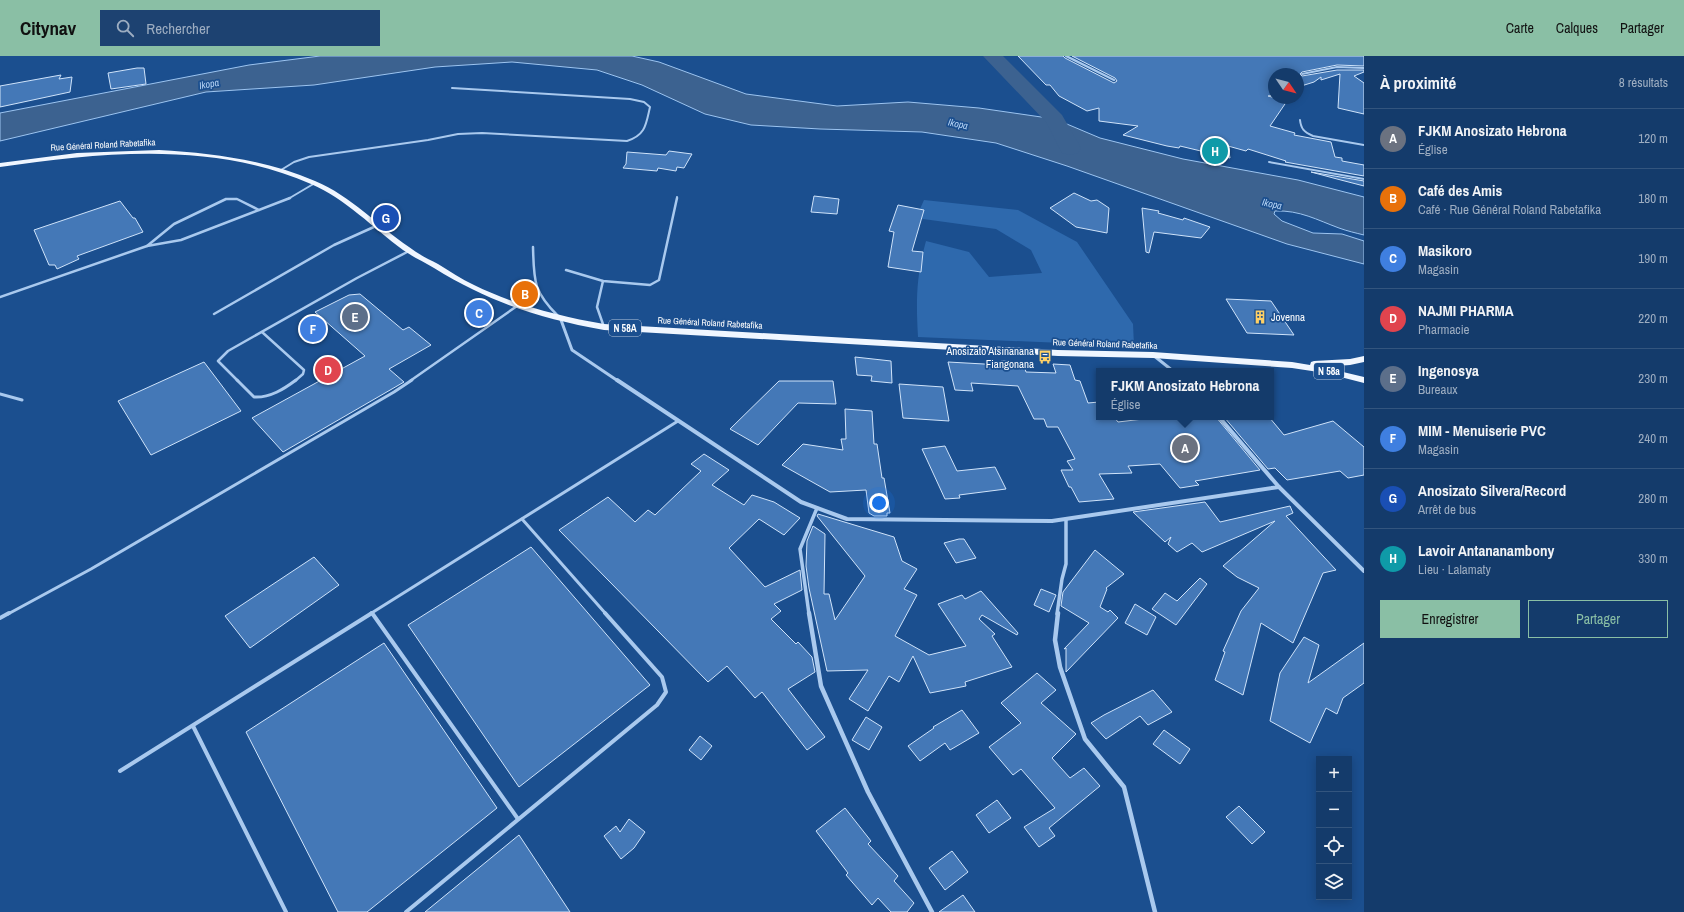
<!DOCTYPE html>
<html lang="fr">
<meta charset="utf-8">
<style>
:root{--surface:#143b6b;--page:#1d4271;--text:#f1f3f6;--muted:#9dadc1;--line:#33557e;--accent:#8abfa5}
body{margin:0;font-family:"Archivo Narrow",sans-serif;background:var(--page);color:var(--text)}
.controls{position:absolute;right:12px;bottom:12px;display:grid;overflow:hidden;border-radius:0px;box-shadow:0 2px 10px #0003}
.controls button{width:36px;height:36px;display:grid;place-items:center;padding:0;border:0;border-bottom:1px solid var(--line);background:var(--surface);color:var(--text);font:20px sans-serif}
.compass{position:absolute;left:1268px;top:12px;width:36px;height:36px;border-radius:50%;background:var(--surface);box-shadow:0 2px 10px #0003;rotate:125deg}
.you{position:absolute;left:879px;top:447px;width:14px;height:14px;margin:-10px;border:3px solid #fff;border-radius:50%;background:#1a73e8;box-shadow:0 0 0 6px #1a73e833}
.badge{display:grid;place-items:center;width:26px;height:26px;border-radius:50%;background:var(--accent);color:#fff;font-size:13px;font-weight:700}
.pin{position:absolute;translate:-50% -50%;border:2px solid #fff;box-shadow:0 1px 4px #0006}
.popup{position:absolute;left:1096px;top:312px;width:178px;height:52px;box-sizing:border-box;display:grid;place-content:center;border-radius:0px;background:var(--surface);filter:drop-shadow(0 1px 3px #0005);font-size:13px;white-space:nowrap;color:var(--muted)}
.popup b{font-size:15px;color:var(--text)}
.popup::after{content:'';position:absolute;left:50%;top:100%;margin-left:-8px;border:8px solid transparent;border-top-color:var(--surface)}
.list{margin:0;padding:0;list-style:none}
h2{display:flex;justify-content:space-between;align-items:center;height:52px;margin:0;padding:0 16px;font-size:17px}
h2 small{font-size:13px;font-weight:400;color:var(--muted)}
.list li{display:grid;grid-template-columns:26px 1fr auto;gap:12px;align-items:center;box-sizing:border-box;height:60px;padding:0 16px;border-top:1px solid var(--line)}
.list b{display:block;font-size:15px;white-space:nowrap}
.list p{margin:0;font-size:13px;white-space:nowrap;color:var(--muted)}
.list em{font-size:13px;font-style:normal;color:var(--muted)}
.actions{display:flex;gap:8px;padding:12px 16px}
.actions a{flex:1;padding:9px 0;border:1px solid var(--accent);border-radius:0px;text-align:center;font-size:14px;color:var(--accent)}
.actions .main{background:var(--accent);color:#111}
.icon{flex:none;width:22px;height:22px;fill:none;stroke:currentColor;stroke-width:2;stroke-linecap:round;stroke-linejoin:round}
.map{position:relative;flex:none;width:1364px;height:856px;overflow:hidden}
header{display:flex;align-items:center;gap:24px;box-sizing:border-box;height:56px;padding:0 20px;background:var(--accent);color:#111}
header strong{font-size:19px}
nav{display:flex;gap:22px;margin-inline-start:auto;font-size:14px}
.search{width:280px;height:36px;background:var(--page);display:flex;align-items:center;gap:10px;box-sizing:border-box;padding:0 14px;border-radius:0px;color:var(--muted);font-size:15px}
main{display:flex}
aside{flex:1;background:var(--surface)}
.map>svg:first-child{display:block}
</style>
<header>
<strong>Citynav</strong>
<div class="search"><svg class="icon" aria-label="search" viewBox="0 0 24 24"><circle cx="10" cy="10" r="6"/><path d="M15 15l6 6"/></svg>Rechercher</div>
<nav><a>Carte</a><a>Calques</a><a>Partager</a></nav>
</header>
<main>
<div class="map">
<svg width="1364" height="856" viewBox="0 0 1364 856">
<rect width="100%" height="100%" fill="#1b4f8f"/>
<path fill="#2e69ad" d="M 924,144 L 1018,154 L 1077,186 L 1133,268 L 1134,290 L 918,281 C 916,244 916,221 926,185 L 969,196 L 989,221 L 1042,217 L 1031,194 L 996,173 L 916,162 Z"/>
<path fill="#3c6290" stroke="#9cc4f0" d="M 320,0 L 632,0 L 659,6 L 746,38 L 837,50 L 908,46 L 979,52 L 1055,63 L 1100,82 L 1183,103 L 1298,124 L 1364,141 L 1364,179 C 1356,177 1347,175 1339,172 C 1317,164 1300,154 1275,155 L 1274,158 L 1282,165 L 1313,177 L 1342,178 L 1364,185 L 1364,208 L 1287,188 L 1067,110 L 996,87 L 922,76 L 820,73 L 751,69 L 705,58 L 642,29 L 597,14 L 512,6 L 435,11 L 314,29 L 206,36 L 0,85 L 0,57 L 249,9 Z"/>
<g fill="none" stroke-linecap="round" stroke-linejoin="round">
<path fill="#3c6290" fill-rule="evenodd" d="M 983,0 L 1003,0 L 1062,59 L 1081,92 L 1078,97 L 1070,99 L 1062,97 L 1046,66 Z"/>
</g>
<g fill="#4478b7" stroke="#cfe3fa">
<path d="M 1018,0 L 1063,0 L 1065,2 L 1114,27 L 1117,25 L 1115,22 L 1072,0 L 1364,0 L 1364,10 L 1337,9 L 1302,16 L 1300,18 L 1302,20 L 1337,14 L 1364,14 L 1364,16 L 1354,20 L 1364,27 L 1364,58 L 1338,52 L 1340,18 L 1321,24 L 1321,21 L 1314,26 L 1298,31 L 1298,18 L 1274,18 L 1274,39 L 1268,40 L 1287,45 L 1270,70 L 1295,77 L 1294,79 L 1331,86 L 1335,101 L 1342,102 L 1342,105 L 1364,109 L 1364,120 L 1285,106 L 1286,105 L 1248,93 L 1246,95 L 1228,90 L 1230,102 L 1180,90 L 1179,92 L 1167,90 L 1123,79 L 1138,70 L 1099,65 L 1099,52 L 1087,55 L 1059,40 L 1050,29 L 1046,29 Z"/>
<path d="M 137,12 L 144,12 L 146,28 L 111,33 L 108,17 Z"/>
<path d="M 61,19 L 59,23 L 72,21 L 70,36 L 0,51 L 0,30 Z"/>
<path d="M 669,95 L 692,98 L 684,112 L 677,111 L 676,115 L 658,112 L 657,115 L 623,112 L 626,108 L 627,96 L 666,99 Z"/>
<path d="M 1311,116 L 1364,125 L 1364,130 L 1337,123 Z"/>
<path d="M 1074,137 L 1091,145 L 1097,144 L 1109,152 L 1107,177 L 1076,171 L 1050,152 Z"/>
<path d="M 814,140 L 839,143 L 837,158 L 811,156 Z"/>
<path d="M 120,145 L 133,162 L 135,162 L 143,176 L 77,200 L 79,203 L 57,213 L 55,209 L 49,209 L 34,174 Z"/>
<path d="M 898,149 L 924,154 L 912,195 L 923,196 L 921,216 L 888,211 L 894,176 L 889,175 Z"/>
<path d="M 1142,152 L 1159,155 L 1158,157 L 1183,164 L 1184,162 L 1210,171 L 1201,182 L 1154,176 L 1149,197 L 1146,196 Z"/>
<path d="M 360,238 L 403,274 L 409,271 L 431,289 L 389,313 L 404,326 L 283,396 L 252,362 L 365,300 L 315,256 L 349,239 Z"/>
<path d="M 1226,243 L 1271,245 L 1294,279 L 1247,277 Z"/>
<path d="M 855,301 L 891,305 L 892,327 L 871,325 L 872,320 L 857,319 Z"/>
<path d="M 1001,305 L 1023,306 L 1026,316 L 1056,317 L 1053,308 L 1070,309 L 1075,324 L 1080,325 L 1088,347 L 1099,346 L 1099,361 L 1114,361 L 1118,366 L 1160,361 L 1216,361 L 1260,414 L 1195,425 L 1199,429 L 1180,432 L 1160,408 L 1128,410 L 1132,417 L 1099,418 L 1114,443 L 1079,446 L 1071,431 L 1069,431 L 1061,414 L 1073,414 L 1067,405 L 1075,403 L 1058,371 L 1047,371 L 1044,363 L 1034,363 L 1018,330 L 971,327 L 973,335 L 955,334 L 948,306 L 1002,309 Z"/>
<path d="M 204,306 L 241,355 L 151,399 L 118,345 Z"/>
<path d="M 779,325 L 833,325 L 836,348 L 798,347 L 758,389 L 730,373 Z"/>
<path d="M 899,328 L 943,331 L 949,365 L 903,362 Z"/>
<path d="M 845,353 L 872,355 L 874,388 L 877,388 L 882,422 L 884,422 L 890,457 L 887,457 L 887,460 L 874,460 L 869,457 L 866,434 L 830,436 L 782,409 L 803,388 L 843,394 L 841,383 L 846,383 Z"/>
<path d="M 1224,361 L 1269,361 L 1284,379 L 1333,365 L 1364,391 L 1364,419 L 1348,422 L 1340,415 L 1287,424 L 1275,412 L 1268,413 Z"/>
<path d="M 945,390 L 957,415 L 995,411 L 1006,433 L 959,439 L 960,442 L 945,443 L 922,393 Z"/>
<path d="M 704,398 L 729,414 L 712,429 L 744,449 L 752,439 L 774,446 L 800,462 L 784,479 L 759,463 L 729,492 L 765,531 L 800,514 L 802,534 L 774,548 L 781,555 L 771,563 L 796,588 L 798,586 L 812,601 L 815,616 L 788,633 L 825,681 L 807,694 L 762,636 L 755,642 L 727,610 L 708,626 L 559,474 L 608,441 L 635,466 L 648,454 L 655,459 L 701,415 L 691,408 Z"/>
<path d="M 1205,446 L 1220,466 L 1290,450 L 1293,457 L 1286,460 L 1336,514 L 1323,517 L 1293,587 L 1261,567 L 1243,639 L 1215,624 L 1225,596 L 1223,595 L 1241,555 L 1259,532 L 1237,521 L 1223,510 L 1275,465 L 1202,496 L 1192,487 L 1177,496 L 1168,488 L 1171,481 L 1165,486 L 1133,456 Z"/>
<path d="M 818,458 L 894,481 L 902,505 L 917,513 L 904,533 L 917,539 L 895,580 L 929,599 L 966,590 L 938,548 L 962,539 L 965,543 L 981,535 L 1018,577 L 1017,579 L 982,559 L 979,563 L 995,578 L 992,580 L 1012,611 L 965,626 L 966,630 L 930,637 L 913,600 L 899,626 L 889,620 L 868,655 L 849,643 L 868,614 L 827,615 L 809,532 L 806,510 L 807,485 L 813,470 L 825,478 L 824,538 L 829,538 L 835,564 L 865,520 L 817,460 Z"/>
<path d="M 959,483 L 964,483 L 976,502 L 956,507 L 944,487 Z"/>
<path d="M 531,491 L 650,629 L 519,731 L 408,569 Z"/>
<path d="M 1095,494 L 1124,518 L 1106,532 L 1107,533 L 1100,551 L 1108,556 L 1110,554 L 1118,562 L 1066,616 L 1066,592 L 1064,593 L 1089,567 L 1061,550 L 1063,536 Z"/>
<path d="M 314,501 L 339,529 L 250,592 L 225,560 Z"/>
<path d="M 1200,522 L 1207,528 L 1176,569 L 1152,553 L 1165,537 L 1177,545 Z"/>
<path d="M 1041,533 L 1056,539 L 1049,556 L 1034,549 Z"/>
<path d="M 1135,548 L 1156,561 L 1147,579 L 1125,567 Z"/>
<path d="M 1304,581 L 1319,589 L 1308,627 L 1364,587 L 1364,627 L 1343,642 L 1337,658 L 1326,652 L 1310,687 L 1270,665 L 1280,617 Z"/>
<path d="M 384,587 L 497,752 L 367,856 L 338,856 L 246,676 Z"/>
<path d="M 1037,617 L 1056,634 L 1041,647 L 1076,678 L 1052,702 L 1070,722 L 1084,712 L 1100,730 L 1049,772 L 1055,780 L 1039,791 L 1024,771 L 1055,752 L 1021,713 L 1013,719 L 989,691 L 1021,667 L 1001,647 Z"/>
<path d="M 1153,634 L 1172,656 L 1148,669 L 1140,660 L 1106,683 L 1091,667 L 1104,659 Z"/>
<path d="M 962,654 L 979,677 L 950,694 L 945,687 L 920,705 L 908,690 L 934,672 L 933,671 Z"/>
<path d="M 866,661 L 882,671 L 869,694 L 852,684 Z"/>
<path d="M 1164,674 L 1190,693 L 1180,708 L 1153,688 Z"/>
<path d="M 700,680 L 712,690 L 701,704 L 689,694 Z"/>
<path d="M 997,744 L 1011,762 L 989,777 L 976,759 Z"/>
<path d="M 1239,750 L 1265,776 L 1252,788 L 1226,761 Z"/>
<path d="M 845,752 L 871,785 L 868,788 L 898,820 L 894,825 L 914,847 L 907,856 L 891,856 L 878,842 L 872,849 L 846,819 L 848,817 L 816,775 Z"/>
<path d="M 629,763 L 645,776 L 634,792 L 621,803 L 604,780 L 616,770 L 620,776 Z"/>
<path d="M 519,779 L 570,856 L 425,856 Z"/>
<path d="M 952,795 L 968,816 L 945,834 L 929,812 Z"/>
<path d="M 963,839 L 975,856 L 939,856 Z"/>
</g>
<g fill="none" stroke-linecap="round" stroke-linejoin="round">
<g stroke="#a9c9ee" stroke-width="2">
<path d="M 1302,18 L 1337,11 L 1364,12"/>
<path d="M 1300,64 C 1301,73 1304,76 1313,80 L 1364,89"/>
<path d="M 1269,106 L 1364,123"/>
<path d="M 281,114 L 294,106 L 309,101 L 428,84 L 458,78 L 482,77 L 627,85 C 646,79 646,68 650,51 L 644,46 L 630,43 L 452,32"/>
<path d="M 288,143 L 315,127"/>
<path d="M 677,143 L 677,141"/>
</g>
<g stroke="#a9c9ee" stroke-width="2.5">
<path d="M 147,190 L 174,168 L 226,143 L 237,143 L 259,154"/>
<path d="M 533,191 C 534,225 533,235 558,260"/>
<path d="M 566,214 L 603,225 L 650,229 L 659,224 L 677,142"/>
<path d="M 603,225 L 597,251 L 604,271"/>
<path d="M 0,241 L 147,190 L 181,184 L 290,142"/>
<path d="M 214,258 L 334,189 L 376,170"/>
<path d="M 262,276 L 304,314 L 303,318 L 295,325"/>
<path d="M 238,325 L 218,305 L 228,295 L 357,222 L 409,195"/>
<path d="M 410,325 L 517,250"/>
</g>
<g stroke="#a9c9ee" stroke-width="3">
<path d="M 237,324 L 254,341 C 270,342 284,333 296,324"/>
<path d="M 0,338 L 22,344"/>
<path d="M 522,463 L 606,558"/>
<path d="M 8,558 L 91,513 L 394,336 L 412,324"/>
<path d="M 370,558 L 678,365"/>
</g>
<g stroke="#a9c9ee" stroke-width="4">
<path d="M 372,557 L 518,763"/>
<path d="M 0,562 L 9,557"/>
<path d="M 193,670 L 286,856"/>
<path d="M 120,715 L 372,557"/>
<path d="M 406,856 L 657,649 L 666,636 L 662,621 L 605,557"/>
</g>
<g stroke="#a9c9ee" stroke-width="3.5">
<path d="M 809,558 L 800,493 L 817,452"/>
<path d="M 1057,558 L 1062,523 L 1066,508 L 1066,463"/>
</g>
<g stroke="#a9c9ee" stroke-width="4.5">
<path d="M 809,557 L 821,630 L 868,736 L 932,856"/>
<path d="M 1058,557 L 1055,584 L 1060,611 L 1085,683 L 1124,731 L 1155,856"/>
</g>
<path stroke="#a9c9ee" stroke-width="2.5" d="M 1066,0 L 1114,24"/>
<g stroke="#a9c9ee" stroke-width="3">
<path d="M 561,264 L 572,294 L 618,325"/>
<path d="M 1153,299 L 1173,315"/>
</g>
<g stroke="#a9c9ee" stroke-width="4">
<path d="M 617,324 L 801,446 L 847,463 L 1052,465 L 1279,431 L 1219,361"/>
<path d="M 1279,431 L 1364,515"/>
</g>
<path fill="#f0f6ff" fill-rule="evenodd" d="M 159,94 C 213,97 265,104 315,125 C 351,140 378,170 409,191 C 418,198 428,203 438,208 C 450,215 461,223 474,229 C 515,249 559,260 604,268 L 1058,294 L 1153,296 L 1292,306 L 1310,309 L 1311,306 L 1314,305 L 1350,303 L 1364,300 L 1364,306 L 1350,309 L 1322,311 L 1364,321 L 1364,327 L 1325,317 L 1292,312 L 1153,302 L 1058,300 L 604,274 C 539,262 491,247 434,212 C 424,206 413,201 403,194 C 373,172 346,143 311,128 C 213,85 103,96 0,111 L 0,107 L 77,97 Z"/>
</g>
<defs>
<g id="building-bare" transform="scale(1.08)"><path d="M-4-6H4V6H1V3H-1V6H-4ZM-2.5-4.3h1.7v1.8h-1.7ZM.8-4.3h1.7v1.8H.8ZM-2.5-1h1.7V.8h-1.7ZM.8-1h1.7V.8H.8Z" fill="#ffd166" stroke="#1b4f8f" stroke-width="2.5" paint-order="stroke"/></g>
<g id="bus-bare" transform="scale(1.08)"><path d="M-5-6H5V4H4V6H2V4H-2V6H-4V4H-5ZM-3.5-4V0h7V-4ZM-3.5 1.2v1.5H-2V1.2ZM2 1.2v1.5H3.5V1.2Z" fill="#ffd166" stroke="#1b4f8f" stroke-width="2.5" paint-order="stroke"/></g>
</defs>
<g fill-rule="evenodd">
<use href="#building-bare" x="1260" y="261"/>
<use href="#bus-bare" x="1045" y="301"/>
</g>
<g text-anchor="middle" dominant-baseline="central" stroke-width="3.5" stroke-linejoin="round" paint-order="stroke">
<g font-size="9" fill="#fff" stroke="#1b4f8f">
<text transform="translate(103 89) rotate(-3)">Rue Général Roland Rabetafika</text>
<text transform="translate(710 267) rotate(3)">Rue Général Roland Rabetafika</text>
<text transform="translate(1105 288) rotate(2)">Rue Général Roland Rabetafika</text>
</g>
<g font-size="10" font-style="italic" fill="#b5d3f5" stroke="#1b4f8f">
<text transform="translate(209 28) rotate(-10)">Ikopa</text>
<text transform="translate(958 68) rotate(12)">Ikopa</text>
<text transform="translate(1272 148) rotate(12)">Ikopa</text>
</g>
<g fill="#1b4f8f" stroke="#bbcadd" stroke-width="1">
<rect x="609" y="264" width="32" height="16" rx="3"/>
<rect x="1314" y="307" width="30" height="16" rx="3"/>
</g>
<g font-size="10" font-weight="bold" fill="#fff">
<text x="625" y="272">N 58A</text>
<text x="1329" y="315">N 58a</text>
</g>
<g font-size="11" fill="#fff" stroke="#1b4f8f" text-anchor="start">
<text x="1271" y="261">Jovenna</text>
<text x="1034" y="295" text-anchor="end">Anosizato Atsinanana<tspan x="1034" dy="13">Fiangonana</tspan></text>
</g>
</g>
</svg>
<div class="controls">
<button>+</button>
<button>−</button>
<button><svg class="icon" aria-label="locate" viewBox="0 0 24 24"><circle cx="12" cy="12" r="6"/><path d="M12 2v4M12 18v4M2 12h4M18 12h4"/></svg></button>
<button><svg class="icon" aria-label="layers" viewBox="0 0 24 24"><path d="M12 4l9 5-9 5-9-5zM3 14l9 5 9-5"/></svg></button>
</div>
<svg class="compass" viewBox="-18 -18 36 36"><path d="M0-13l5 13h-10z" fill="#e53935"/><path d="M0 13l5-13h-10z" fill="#9dadc1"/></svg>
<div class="you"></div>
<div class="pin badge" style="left:1185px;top:392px;background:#6b7280">A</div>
<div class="popup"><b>FJKM Anosizato Hebrona</b>Église</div>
<div class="pin badge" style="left:525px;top:238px;background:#e8710a">B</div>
<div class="pin badge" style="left:479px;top:257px;background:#3f7fe0">C</div>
<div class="pin badge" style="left:328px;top:314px;background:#e0444e">D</div>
<div class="pin badge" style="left:355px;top:261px;background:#5c6f8a">E</div>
<div class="pin badge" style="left:313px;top:273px;background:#3f7fe0">F</div>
<div class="pin badge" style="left:386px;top:162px;background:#1a4fb4">G</div>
<div class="pin badge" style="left:1215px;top:95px;background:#0f9aa8">H</div>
</div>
<aside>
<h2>À proximité<small>8 résultats</small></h2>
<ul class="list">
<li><span class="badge" style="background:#6b7280">A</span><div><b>FJKM Anosizato Hebrona</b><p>Église</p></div><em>120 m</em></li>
<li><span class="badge" style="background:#e8710a">B</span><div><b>Café des Amis</b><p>Café · Rue Général Roland Rabetafika</p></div><em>180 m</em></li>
<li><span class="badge" style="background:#3f7fe0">C</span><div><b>Masikoro</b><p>Magasin</p></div><em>190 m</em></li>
<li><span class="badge" style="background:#e0444e">D</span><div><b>NAJMI PHARMA</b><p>Pharmacie</p></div><em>220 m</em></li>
<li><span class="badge" style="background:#5c6f8a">E</span><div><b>Ingenosya</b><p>Bureaux</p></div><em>230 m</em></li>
<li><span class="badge" style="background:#3f7fe0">F</span><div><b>MIM - Menuiserie PVC</b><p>Magasin</p></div><em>240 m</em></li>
<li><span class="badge" style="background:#1a4fb4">G</span><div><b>Anosizato Silvera/Record</b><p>Arrêt de bus</p></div><em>280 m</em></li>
<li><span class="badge" style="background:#0f9aa8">H</span><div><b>Lavoir Antananambony</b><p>Lieu · Lalamaty</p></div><em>330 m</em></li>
</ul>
<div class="actions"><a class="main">Enregistrer</a><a>Partager</a></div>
</aside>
</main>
